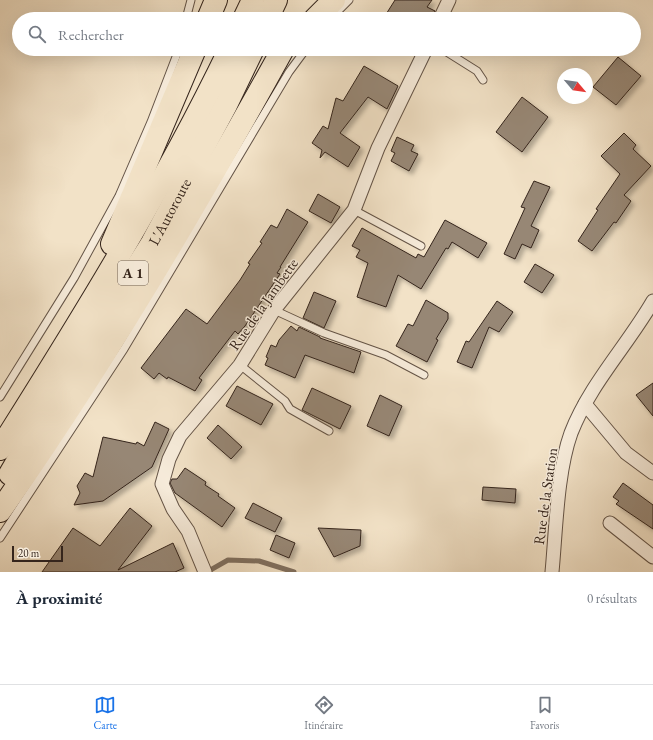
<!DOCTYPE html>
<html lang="fr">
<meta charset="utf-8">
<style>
:root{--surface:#fff;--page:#f6f6f7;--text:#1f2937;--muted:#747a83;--line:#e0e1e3;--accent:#1a73e8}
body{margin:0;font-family:"EB Garamond",serif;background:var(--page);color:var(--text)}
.compass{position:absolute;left:557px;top:68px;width:36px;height:36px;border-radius:50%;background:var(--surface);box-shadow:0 4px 16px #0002;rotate:119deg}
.scale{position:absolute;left:12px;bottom:10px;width:51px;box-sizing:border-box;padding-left:4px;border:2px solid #35251c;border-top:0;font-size:11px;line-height:14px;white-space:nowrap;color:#35251c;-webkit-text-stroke:3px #f7ecdb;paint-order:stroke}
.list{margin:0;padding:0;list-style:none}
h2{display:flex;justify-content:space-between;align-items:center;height:52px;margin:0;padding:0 16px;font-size:17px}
h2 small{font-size:13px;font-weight:400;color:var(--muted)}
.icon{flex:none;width:22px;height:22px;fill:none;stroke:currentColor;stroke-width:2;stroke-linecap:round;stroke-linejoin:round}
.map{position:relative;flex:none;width:653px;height:572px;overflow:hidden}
.search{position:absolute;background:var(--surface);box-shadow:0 4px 16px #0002;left:12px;right:12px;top:12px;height:44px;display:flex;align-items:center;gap:10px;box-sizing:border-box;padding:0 14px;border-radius:22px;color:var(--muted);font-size:15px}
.sheet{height:112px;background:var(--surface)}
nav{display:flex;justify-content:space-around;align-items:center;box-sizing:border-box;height:56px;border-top:1px solid var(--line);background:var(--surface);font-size:11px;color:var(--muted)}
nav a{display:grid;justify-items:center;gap:2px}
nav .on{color:var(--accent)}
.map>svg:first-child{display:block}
</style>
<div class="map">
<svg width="653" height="572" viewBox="0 0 653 572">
<defs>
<filter id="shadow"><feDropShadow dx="3.5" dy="3.5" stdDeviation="2" flood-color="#0004"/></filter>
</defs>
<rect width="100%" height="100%" fill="#f2e2c7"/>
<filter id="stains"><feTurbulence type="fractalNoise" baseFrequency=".005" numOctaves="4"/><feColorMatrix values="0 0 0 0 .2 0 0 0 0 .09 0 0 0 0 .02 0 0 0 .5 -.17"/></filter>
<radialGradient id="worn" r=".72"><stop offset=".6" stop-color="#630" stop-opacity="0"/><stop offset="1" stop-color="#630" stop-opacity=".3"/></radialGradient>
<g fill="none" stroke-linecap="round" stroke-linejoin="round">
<path stroke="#807060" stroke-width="5" d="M 207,572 L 228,560 L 259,561 L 294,572"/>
</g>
<g fill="#978775" stroke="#35251c" filter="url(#shadow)">
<path d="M 395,0 L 432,0 L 427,7 L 435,11 L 432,19 L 383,19 Z"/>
<path d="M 618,57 L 641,76 L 616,105 L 593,87 Z"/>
<path d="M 364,66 L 398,86 L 387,109 L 368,97 L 340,133 L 360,147 L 348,167 L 325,152 L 320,158 L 322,150 L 312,143 L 323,126 L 328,129 L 336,98 L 343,101 Z"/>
<path d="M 522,97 L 548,117 L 522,152 L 496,132 Z"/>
<path d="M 624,133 L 636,145 L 633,149 L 651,166 L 624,195 L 631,201 L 616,223 L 614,222 L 592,251 L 578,241 L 598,210 L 596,209 L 620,174 L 601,156 Z"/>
<path d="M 397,137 L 414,145 L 411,151 L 418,154 L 409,171 L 391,161 L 395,153 L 391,151 Z"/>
<path d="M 534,181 L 550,187 L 531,226 L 539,230 L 531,248 L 522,244 L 515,259 L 504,254 L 525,208 L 521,207 Z"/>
<path d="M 318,194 L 340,207 L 331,223 L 309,211 Z"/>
<path d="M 287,209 L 308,222 L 280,267 L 281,267 L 277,273 L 280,274 L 245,326 L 238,334 L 235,331 L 199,378 L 202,380 L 195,391 L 168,377 L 167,379 L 159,373 L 154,379 L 141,368 L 186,309 L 207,324 L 240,280 L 250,264 L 248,263 L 262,243 L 260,242 L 271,225 L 277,228 Z"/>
<path d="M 445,220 L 487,243 L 478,258 L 452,242 L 448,249 L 446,248 L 421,289 L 398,275 L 386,307 L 357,297 L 368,263 L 356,257 L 360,250 L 352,246 L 362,228 L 416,258 L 418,254 L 424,257 Z"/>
<path d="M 535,264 L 554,275 L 542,293 L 524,282 Z"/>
<path d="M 314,292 L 336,301 L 324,328 L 303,318 Z"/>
<path d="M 426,300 L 448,313 L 448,319 L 436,339 L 438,340 L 427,362 L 396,346 L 408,324 L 413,326 Z"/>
<path d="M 497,301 L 513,312 L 499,332 L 489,327 L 472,368 L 457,362 L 466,341 L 469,342 Z"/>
<path d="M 291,326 L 297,331 L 299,327 L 320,337 L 320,338 L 361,352 L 354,373 L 305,355 L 295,378 L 265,365 L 268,358 L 266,357 L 271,345 L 276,347 L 279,340 Z"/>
<path d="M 653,383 L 653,416 L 636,395 Z"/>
<path d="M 237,386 L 273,404 L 261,425 L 226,406 Z"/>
<path d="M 312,388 L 351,406 L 340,429 L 302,410 Z"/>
<path d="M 380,395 L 402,406 L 389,436 L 367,426 Z"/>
<path d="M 155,422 L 169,429 L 152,467 L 103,501 L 74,505 L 80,493 L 77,486 L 85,473 L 93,477 L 103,437 L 136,444 L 137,442 L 144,446 Z"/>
<path d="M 218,425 L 242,447 L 231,459 L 207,438 Z"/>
<path d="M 185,468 L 206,482 L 205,485 L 219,494 L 218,496 L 235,508 L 222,527 L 175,493 L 170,483 L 172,479 L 177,479 Z"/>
<path d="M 623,483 L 653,505 L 653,529 L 616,504 L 619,501 L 613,497 Z"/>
<path d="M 483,487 L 516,489 L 515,503 L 482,500 Z"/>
<path d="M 253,503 L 282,518 L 275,532 L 245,518 Z"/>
<path d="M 130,508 L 152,526 L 118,570 L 173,543 L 184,568 L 175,572 L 42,572 L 73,528 L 100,546 Z"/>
<path d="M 318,528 L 361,530 L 360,546 L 334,557 Z"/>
<path d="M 276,535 L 295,543 L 289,558 L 270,550 Z"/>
</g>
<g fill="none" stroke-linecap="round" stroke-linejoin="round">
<g stroke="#645447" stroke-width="9">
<g id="lane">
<path d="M 337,12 L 349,0"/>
<path d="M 186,19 L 191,0"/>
<path d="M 442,49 L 477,71 L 483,80"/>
<path d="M 354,210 L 421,246"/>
<path d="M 274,310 L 324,333 L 386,355 L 424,375"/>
<path d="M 240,365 L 285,401 L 290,409 L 329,431"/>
<path d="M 0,397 L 74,278 L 119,196 L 151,122 L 179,49"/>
<path d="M 0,538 L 124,349 L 289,72 L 306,49"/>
</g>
</g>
<g stroke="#645447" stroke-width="15">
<g id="street">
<path d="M 440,19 L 449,0"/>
<path d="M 585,404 L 626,453 L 653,473"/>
<path d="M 610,523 L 653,557"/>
<path d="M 205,572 L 188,531 L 173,509 L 162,484 L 169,459 L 180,436 L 240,365 L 274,310 L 354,210 L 378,148 L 426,49"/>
<path d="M 552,572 C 556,530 557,472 571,433 C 590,384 627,346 653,301"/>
</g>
</g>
<g stroke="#35251c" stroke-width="24">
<g id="highway">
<path d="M 208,19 L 216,0"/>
<path d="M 244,19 L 253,0"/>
<path d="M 267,19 L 276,0"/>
<path d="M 315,19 L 334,0"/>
<path d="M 112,244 L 195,49"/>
<path d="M 0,449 C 82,319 163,188 230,49"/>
<path id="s1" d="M 10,474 L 55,397 L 152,243 L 226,105 L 253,49"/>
<path d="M 0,511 C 104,363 196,207 283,49"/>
</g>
</g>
<use href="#lane" stroke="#f7ecdb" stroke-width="7"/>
<use href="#street" stroke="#f7ecdb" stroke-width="13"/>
<use href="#highway" stroke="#f2e2c7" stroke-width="22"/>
</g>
<g text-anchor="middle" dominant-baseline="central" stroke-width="3" stroke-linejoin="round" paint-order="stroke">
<rect fill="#f7ecdb" stroke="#6f6155" stroke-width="1" x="118" y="261" width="30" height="24" rx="3"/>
<g font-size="14" font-weight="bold" fill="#35251c">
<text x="133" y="273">A 1</text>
</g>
<g font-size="15" fill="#35251c" stroke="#f7ecdb">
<text stroke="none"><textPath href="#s1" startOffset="307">L'Autoroute</textPath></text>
<text transform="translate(263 304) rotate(-55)">Rue de la Jambette</text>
<text transform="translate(545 496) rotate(-82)">Rue de la Station</text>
</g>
</g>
<rect width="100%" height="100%" filter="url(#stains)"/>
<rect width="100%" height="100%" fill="url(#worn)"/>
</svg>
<svg class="compass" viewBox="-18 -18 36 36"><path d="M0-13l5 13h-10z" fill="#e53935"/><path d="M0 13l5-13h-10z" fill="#747a83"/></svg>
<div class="scale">20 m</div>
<div class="search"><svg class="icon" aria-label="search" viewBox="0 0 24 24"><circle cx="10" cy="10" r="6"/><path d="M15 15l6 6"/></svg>Rechercher</div>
</div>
<section class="sheet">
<h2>À proximité<small>0 résultats</small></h2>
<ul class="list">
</ul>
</section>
<nav>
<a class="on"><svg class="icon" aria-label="map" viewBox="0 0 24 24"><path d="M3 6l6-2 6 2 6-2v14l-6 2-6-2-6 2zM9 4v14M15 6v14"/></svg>Carte</a>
<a><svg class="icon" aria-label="directions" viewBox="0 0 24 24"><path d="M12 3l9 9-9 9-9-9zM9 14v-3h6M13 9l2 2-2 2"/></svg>Itinéraire</a>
<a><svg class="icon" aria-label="saved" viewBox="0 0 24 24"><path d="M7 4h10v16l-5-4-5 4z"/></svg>Favoris</a>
</nav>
